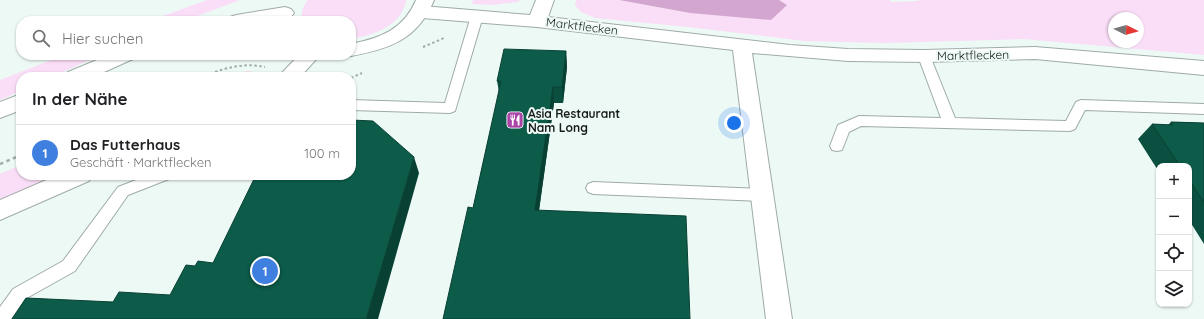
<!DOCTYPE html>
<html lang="de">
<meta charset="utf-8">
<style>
:root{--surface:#fff;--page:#f2f2f2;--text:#202124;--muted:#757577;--line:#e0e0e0;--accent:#d93025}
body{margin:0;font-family:Quicksand,sans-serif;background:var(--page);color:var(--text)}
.controls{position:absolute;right:12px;bottom:12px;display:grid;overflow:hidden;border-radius:8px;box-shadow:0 1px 3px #0004}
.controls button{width:36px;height:36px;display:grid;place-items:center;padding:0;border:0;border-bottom:1px solid var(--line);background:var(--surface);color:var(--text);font:20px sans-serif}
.compass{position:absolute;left:1108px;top:12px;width:36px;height:36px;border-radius:50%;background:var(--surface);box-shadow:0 1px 3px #0004;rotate:95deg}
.you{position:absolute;left:734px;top:123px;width:14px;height:14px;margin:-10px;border:3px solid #fff;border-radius:50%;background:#1a73e8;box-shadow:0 0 0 6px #1a73e833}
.badge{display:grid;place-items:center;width:26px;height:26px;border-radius:50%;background:var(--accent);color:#fff;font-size:13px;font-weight:700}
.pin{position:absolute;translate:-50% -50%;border:2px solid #fff;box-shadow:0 1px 4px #0006}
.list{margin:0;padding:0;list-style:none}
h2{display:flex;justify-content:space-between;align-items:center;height:52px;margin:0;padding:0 16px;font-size:17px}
h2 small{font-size:13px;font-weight:400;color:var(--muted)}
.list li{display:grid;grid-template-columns:26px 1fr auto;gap:12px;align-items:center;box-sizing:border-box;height:56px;padding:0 16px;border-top:1px solid var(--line)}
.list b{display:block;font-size:15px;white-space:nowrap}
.list p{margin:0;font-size:13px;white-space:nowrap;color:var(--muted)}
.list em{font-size:13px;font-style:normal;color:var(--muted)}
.icon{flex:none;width:22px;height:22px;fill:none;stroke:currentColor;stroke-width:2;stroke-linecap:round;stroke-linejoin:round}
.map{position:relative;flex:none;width:1204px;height:319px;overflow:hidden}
.search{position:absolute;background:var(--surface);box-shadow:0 1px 3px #0004;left:16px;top:16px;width:340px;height:44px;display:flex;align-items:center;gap:10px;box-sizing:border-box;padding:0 14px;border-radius:16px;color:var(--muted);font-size:15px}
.panel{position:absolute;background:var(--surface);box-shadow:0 1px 3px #0004;left:16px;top:72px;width:340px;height:108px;border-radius:16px}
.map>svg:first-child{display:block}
</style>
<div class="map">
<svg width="1204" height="319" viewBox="0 0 1204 319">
<rect width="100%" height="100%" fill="#edf9f5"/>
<g fill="#faddf7" fill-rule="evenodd">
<path d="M 207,0 L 240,0 L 184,21 L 149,21 Z"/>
<path d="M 308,0 L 406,0 C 402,26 374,35 351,39 L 351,21 L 303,21 C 300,13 303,6 308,0 Z"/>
<path d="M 473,0 L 520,0 L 517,2 L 492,5 L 472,4 Z"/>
<path d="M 576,0 L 619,0 L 690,13 L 787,5 L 779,0 L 890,0 L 891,2 L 918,1 L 919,0 L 1204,0 L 1204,55 L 1024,39 L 886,43 L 805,41 L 688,27 L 595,18 L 581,12 L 575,5 ZM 1114,18 L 1138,18 L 1138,42 L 1114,42 Z"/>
<path d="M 64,55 L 100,55 L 52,77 L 21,77 L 21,91 L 0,100 L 0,80 Z"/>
<path d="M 248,71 L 261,74 L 256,77 L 218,77 Z"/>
<path d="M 21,165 L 21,175 L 58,175 L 0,201 L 0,174 Z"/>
</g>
<path fill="#d3a6cf" d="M 619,0 L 779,0 L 787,5 L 771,20 L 690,13 Z"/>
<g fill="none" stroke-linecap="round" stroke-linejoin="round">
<g stroke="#9faba6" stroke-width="2">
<g id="service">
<path d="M 477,12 L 481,13 L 483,16 L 455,111 L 450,113 L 351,110 L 351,100 L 445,103 L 471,16 L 473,13 Z"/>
<path d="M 924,52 L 928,53 L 930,56 L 955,118 L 1066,121 L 1076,102 L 1081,100 L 1204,104 L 1204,114 L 1085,110 L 1075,129 L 1070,131 L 861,126 L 849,132 L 842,150 L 837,151 L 832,150 L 830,146 L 838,125 L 859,116 L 941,118 L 918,56 L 920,53 Z"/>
<path d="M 149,175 L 171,175 L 169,179 L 128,195 L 75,271 L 25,299 L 11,319 L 0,319 L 0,307 L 13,289 L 63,261 L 118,187 Z"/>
<path d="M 593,182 L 762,189 L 767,191 L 769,195 L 767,199 L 762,201 L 593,194 L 588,192 L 586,188 L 588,184 Z"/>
</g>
</g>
<g stroke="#9faba6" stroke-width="2">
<g id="minor">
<path d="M 536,0 L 554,0 L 548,17 L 790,45 L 848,49 L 924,50 L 1035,47 L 1204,61 L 1204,75 L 1035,59 L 924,62 L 848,61 L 752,53 L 792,319 L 766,319 L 733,50 L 537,27 L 422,18 L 416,16 L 413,12 L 416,8 L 422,6 L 530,15 Z"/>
<path d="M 299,55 L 320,55 L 300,77 L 278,77 Z"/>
<path d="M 58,175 L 92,175 L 89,181 L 0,220 L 0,200 Z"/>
</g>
</g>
<g stroke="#9faba6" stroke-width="2">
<g id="secondary">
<path d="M 416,0 L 434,0 C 418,39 390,49 351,56 L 346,55 L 351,55 L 351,44 C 381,38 404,29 416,0 Z"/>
<path d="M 285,7 L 291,9 L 294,13 L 291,17 L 271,21 L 227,21 L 230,17 L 236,15 Z"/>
<path d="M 109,55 L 136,55 L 133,59 L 93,77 L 65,77 L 68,72 Z"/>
<path d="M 21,94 L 21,110 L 0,118 L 0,102 Z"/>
</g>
</g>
<g stroke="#a2aca8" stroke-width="2" stroke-dasharray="2.5 2.5" stroke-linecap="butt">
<path d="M 423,47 L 444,38"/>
<path d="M 201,77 C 222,69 242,62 265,67"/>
<path d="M 351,78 L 362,73"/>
</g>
<path stroke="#a2aca8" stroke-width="2.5" stroke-dasharray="3.5 3.5" stroke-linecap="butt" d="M 0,164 L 21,155"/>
<use href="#service" fill="#fff" fill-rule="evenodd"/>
<use href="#minor" fill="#fff" fill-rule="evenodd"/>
<use href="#secondary" fill="#fff" fill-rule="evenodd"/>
</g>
<g fill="#0b4f40">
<path d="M 566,51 L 567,67 L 563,103 L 554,103 L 539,210 L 473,208 L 499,92 L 497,81 Z"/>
<path d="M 1171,122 L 1204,123 L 1204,244 L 1189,220 L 1189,166 L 1159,166 L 1159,172 L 1138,139 L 1152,124 L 1168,125 Z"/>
</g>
<g fill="#094034">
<path d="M 566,51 L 567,67 L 563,103 L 562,87 Z"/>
<path d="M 553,87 L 554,103 L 537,225 L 535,210 Z"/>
<path d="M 414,157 L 419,173 L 378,319 L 366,319 Z"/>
</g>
<g fill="#0d5c4a" stroke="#094034">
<path d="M 504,49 L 566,51 L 562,87 L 553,87 L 535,210 L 686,216 L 690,319 L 443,319 L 468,207 L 473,208 L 501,81 L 497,81 Z"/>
<path d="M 351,120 L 373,121 L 414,157 L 366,319 L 12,319 L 26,298 L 113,302 L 119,292 L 170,295 L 186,265 L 195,266 L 198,261 L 213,263 L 256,175 L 351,175 Z"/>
<path d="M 1171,122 L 1204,123 L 1204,202 L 1189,180 L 1189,166 L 1180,166 L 1152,124 L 1173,125 Z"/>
</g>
<defs>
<g id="restaurant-square" transform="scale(0.9)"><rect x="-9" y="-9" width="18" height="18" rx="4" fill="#ab44a7" stroke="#edf9f5"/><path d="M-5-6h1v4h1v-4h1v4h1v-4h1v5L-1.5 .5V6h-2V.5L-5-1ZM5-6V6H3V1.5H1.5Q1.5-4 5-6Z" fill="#fff"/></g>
</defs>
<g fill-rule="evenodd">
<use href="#restaurant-square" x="515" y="120"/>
</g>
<g text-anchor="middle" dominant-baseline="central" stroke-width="4" stroke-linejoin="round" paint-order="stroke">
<g font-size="12" fill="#171c1a" stroke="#edf9f5">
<text transform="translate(582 26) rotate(7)">Marktflecken</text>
<text transform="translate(973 55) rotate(-1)">Marktflecken</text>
</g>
<g font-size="12" font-weight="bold" fill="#171c1a" stroke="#edf9f5" text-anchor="start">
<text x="528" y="113">Asia Restaurant<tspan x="528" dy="14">Nam Long</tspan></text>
</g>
</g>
</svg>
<div class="controls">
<button>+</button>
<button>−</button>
<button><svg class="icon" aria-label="locate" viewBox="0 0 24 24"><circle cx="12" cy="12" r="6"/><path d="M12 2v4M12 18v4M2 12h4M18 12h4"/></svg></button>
<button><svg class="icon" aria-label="layers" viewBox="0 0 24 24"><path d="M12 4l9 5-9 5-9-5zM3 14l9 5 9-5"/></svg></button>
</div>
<svg class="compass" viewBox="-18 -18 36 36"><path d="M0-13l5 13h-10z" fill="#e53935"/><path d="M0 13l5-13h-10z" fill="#757577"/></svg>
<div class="you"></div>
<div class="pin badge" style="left:265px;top:271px;background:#3f7fe0">1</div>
<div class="search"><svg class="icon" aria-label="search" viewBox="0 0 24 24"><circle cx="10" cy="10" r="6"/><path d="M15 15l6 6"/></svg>Hier suchen</div>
<section class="panel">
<h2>In der Nähe<small></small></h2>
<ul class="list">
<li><span class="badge" style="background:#3f7fe0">1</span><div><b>Das Futterhaus</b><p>Geschäft · Marktflecken</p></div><em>100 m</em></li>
</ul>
</section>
</div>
